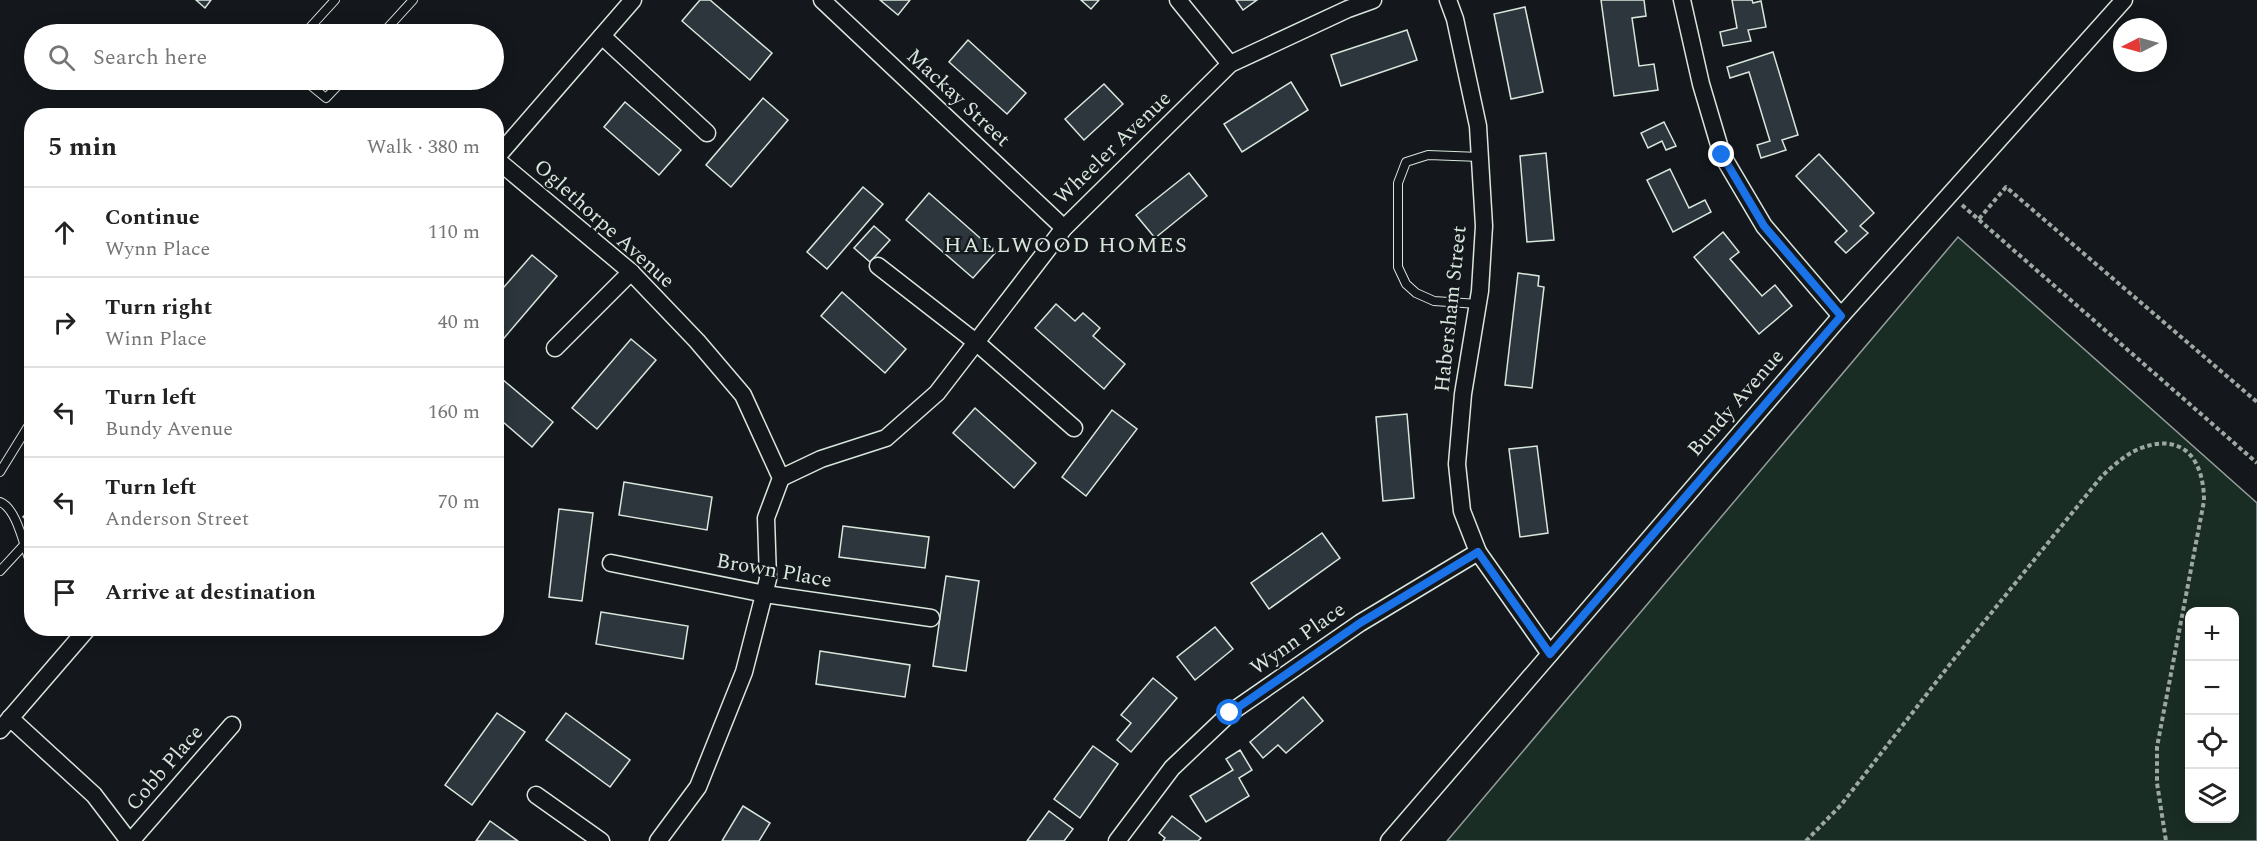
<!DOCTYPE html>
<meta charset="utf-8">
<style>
:root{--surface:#fff;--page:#f2f2f2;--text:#222;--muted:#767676;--line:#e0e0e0}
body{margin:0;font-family:Spectral,serif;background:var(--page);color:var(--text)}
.controls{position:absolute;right:18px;bottom:18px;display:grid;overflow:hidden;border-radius:12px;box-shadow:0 3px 15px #0003}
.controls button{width:54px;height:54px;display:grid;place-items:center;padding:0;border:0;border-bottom:2px solid var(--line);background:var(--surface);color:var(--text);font:30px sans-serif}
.compass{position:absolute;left:2113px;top:18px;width:54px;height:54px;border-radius:50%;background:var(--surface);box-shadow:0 3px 15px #0003;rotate:264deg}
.stop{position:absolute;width:18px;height:18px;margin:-14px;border:4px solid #1a73e8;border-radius:50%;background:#fff}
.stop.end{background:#1a73e8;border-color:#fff;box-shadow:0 2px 6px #0008}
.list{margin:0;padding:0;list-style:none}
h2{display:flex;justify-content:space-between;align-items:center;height:78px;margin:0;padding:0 24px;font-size:26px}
h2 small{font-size:20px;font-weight:400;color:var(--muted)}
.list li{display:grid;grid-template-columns:39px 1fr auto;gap:18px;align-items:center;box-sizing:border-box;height:90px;padding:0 24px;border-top:2px solid var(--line)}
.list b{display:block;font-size:22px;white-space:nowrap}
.list p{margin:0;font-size:20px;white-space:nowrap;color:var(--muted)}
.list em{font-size:20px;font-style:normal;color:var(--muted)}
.icon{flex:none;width:33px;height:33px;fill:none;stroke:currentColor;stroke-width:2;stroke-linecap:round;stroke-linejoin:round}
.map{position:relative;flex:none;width:2257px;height:841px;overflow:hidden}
.search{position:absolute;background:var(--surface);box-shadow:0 3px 15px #0003;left:24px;top:24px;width:480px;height:66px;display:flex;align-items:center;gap:15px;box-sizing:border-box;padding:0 21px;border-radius:33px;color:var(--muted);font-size:22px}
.panel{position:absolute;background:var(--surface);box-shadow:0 3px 15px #0003;left:24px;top:108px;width:480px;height:528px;border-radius:24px}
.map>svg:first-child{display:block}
</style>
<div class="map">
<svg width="2257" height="841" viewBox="0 0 2257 841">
<rect width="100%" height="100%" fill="#14181c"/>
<path fill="#1a2d24" stroke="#939e99" stroke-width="1.5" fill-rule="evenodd" d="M 1958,237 L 2257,503 L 2257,841 L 1447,841 ZM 2190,612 L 2234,612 L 2234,818 L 2190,818 Z"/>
<g fill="#2c363c" stroke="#d8e6dc" stroke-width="1.5">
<path d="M 196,0 L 211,0 L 205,8 Z"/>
<path d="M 700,0 L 710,0 L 772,53 L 750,80 L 682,21 Z"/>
<path d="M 880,0 L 910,0 L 898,15 Z"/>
<path d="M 1081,0 L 1099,0 L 1091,9 Z"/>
<path d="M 1236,0 L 1257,0 L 1243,10 Z"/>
<path d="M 1601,0 L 1644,0 L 1646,16 L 1632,18 L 1639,66 L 1654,64 L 1658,90 L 1614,96 Z"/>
<path d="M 1732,0 L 1752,0 L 1753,3 L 1761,1 L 1766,27 L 1748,30 L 1751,41 L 1723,46 L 1720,32 L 1737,28 Z"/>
<path d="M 1525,7 L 1543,92 L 1511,99 L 1494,14 Z"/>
<path d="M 1407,30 L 1417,60 L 1341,86 L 1331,55 Z"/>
<path d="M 968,40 L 1026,93 L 1007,114 L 949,62 Z"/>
<path d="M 1773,52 L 1798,135 L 1782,140 L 1786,150 L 1761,158 L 1757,145 L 1770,141 L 1749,72 L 1730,78 L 1727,67 Z"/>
<path d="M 1291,82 L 1308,110 L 1242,152 L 1224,124 Z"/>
<path d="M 1104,84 L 1123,104 L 1084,140 L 1065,119 Z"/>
<path d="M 763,98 L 788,120 L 731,187 L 706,165 Z"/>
<path d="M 625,102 L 681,150 L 659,175 L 604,127 Z"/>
<path d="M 1664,122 L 1676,146 L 1666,150 L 1662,141 L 1648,148 L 1641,133 Z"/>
<path d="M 1546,153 L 1554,240 L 1527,242 L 1520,156 Z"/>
<path d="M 1819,154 L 1874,213 L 1860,226 L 1868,233 L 1846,253 L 1835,242 L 1847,231 L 1796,176 Z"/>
<path d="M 1670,169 L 1689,208 L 1705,200 L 1711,212 L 1673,232 L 1647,180 Z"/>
<path d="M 1189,173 L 1207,196 L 1155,238 L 1136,215 Z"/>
<path d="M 863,187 L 883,204 L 827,269 L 807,252 Z"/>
<path d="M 929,193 L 996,252 L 973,278 L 906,220 Z"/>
<path d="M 874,226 L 890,240 L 870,262 L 854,248 Z"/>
<path d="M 1723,232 L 1739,252 L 1730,259 L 1762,296 L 1775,285 L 1792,306 L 1759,334 L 1694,257 Z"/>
<path d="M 532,255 L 557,276 L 499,344 L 496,342 L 496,296 Z"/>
<path d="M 1518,273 L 1539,276 L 1538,286 L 1544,287 L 1532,388 L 1505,385 Z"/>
<path d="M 842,292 L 906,349 L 885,373 L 821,316 Z"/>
<path d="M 1056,304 L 1075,321 L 1083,313 L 1100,328 L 1093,336 L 1125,364 L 1104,389 L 1035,328 Z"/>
<path d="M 631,339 L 656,360 L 597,429 L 572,408 Z"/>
<path d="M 496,374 L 553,422 L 532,447 L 496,416 Z"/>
<path d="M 975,408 L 1036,463 L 1014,488 L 953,433 Z"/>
<path d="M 1112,410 L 1137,429 L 1086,496 L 1062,477 Z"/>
<path d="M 1407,414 L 1414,498 L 1383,501 L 1376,417 Z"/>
<path d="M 1537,446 L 1548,533 L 1520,537 L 1509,449 Z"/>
<path d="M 624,482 L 712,497 L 707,530 L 619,515 Z"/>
<path d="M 32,507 L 32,524 L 23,517 Z"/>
<path d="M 559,509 L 593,513 L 582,601 L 549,597 Z"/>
<path d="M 843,526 L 929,537 L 925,568 L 839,557 Z"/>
<path d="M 1322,533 L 1340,558 L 1269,609 L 1251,583 Z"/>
<path d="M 946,576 L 979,581 L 966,671 L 933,666 Z"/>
<path d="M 601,612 L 688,626 L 683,659 L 596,644 Z"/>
<path d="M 1215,627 L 1233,649 L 1195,680 L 1177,657 Z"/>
<path d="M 820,651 L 910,665 L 905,697 L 816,684 Z"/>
<path d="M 1153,678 L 1177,698 L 1131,752 L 1117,740 L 1131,723 L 1121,715 Z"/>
<path d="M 1303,697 L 1323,721 L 1286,753 L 1278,745 L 1263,758 L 1250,742 Z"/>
<path d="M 497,713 L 525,732 L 472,805 L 445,785 Z"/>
<path d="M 566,713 L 630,760 L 610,787 L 546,740 Z"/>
<path d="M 1093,746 L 1118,764 L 1080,818 L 1054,799 Z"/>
<path d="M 1240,750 L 1252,770 L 1239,778 L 1249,796 L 1206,822 L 1190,796 L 1233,770 L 1226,759 Z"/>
<path d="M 743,806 L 770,823 L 759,841 L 722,841 Z"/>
<path d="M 1049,811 L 1073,829 L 1064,841 L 1027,841 Z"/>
<path d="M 1172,816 L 1201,838 L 1198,841 L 1163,841 L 1165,838 L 1159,833 Z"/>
<path d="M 490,821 L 518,841 L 476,841 Z"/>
</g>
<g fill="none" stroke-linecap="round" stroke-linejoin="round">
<g stroke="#d8e6dc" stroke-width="10">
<g id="service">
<path d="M 304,34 L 335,0"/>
<path d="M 382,34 L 413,0"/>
<path d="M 304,80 L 326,98 L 343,80"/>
<path d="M 1478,304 L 1434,301 L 1416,293 L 1406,284 L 1398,267 L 1398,183 L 1406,162 L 1428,155 L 1480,157"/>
<path d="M 0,472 L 32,420"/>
<path d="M 0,502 C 18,509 24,549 32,566"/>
<path d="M 0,571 L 24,545"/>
</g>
</g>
<g stroke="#d8e6dc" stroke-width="19">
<g id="minor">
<path d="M 822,0 L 1064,228"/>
<path d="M 1178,0 L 1230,64"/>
<path d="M 1448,0 L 1455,19 L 1478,126 L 1484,226 L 1480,291 L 1463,394 L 1457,464 L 1462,511 L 1478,552 L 1550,654"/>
<path d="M 1682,0 L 1701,84 L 1722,155 L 1764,226 L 1841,316"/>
<path d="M 602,36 L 707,133"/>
<path d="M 496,158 L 633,0"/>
<path d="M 496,159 L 631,272 L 697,341 L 743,395 L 781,478 L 766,518 L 768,579 L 744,672 L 698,787 L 658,841"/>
<path d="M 878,266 L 977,343 L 1074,428"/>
<path d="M 555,348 L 631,272"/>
<path d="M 781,478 L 821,459 L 886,438 L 937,393 L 1064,228 L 1230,64 L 1348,9 L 1373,0"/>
<path d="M 611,563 L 765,594 L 931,618"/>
<path d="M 10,718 L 94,795 L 129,841"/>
<path d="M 0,730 L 88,628"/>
<path d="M 536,795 L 601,841"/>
<path d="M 131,841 L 232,725"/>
<path d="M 1117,841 L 1172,768 L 1230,713 L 1360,623 L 1478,552"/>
<path d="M 1389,841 L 1841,316 L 2124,0"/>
</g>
</g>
<g stroke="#9da8a2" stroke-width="4" stroke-dasharray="4.5 3" stroke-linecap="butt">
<path d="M 1962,205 L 2257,463"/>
<path d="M 1979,219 L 2006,187 L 2257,402"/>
<path d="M 1806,841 L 1841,805 L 1954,659 L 2102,476 C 2114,465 2128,452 2144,447 C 2186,433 2204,463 2204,501 L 2157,747 L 2157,783 L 2166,841"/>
</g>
<use href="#service" stroke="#14181c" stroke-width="8"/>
<use href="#minor" stroke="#14181c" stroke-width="16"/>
</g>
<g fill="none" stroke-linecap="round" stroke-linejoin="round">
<path stroke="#1a73e8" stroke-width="8" d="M 1230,713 L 1360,623 L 1478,552 L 1550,654 L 1841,316 L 1764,226 L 1722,155"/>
</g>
<g text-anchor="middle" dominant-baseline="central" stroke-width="4.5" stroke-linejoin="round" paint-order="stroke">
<g font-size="21" fill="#d8e6dc" stroke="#14181c">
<text transform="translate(958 98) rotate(43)">Mackay Street</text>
<text transform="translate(1113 148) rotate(-44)">Wheeler Avenue</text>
<text transform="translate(604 224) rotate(42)">Oglethorpe Avenue</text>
<text transform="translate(1451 309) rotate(-84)">Habersham Street</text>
<text transform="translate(1736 403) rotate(-49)">Bundy Avenue</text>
<text transform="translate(774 571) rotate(10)">Brown Place</text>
<text transform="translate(1298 639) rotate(-35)">Wynn Place</text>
<text transform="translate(165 768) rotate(-49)">Cobb Place</text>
</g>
<g font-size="22" letter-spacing="1.5" fill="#d8e6dc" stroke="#14181c">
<text x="1066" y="245">HALLWOOD HOMES</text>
</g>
</g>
</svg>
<div class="controls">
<button>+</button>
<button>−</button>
<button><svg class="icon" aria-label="locate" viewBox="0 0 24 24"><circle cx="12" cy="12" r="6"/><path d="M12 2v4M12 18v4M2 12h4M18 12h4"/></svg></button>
<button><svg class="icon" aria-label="layers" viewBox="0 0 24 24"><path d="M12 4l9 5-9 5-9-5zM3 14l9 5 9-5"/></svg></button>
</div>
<svg class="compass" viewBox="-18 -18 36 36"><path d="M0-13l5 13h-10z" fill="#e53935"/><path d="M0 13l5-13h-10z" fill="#767676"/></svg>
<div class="stop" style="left:1230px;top:713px"></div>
<div class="stop end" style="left:1722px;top:155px"></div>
<div class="search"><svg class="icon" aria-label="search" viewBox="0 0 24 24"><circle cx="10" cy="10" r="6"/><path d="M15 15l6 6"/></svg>Search here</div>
<section class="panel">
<h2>5 min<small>Walk · 380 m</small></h2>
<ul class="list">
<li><svg class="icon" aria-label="ahead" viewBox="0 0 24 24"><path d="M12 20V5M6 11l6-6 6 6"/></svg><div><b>Continue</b><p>Wynn Place</p></div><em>110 m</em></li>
<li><svg class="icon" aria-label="right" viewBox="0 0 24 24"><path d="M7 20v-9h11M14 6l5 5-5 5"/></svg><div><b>Turn right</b><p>Winn Place</p></div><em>40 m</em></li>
<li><svg class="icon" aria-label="left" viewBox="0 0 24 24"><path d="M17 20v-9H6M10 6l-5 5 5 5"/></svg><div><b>Turn left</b><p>Bundy Avenue</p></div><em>160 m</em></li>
<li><svg class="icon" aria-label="left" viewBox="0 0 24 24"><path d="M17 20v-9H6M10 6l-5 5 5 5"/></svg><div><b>Turn left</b><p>Anderson Street</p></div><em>70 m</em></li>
<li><svg class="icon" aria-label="arrive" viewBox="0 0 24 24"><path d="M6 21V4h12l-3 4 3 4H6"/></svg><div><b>Arrive at destination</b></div></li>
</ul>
</section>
</div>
